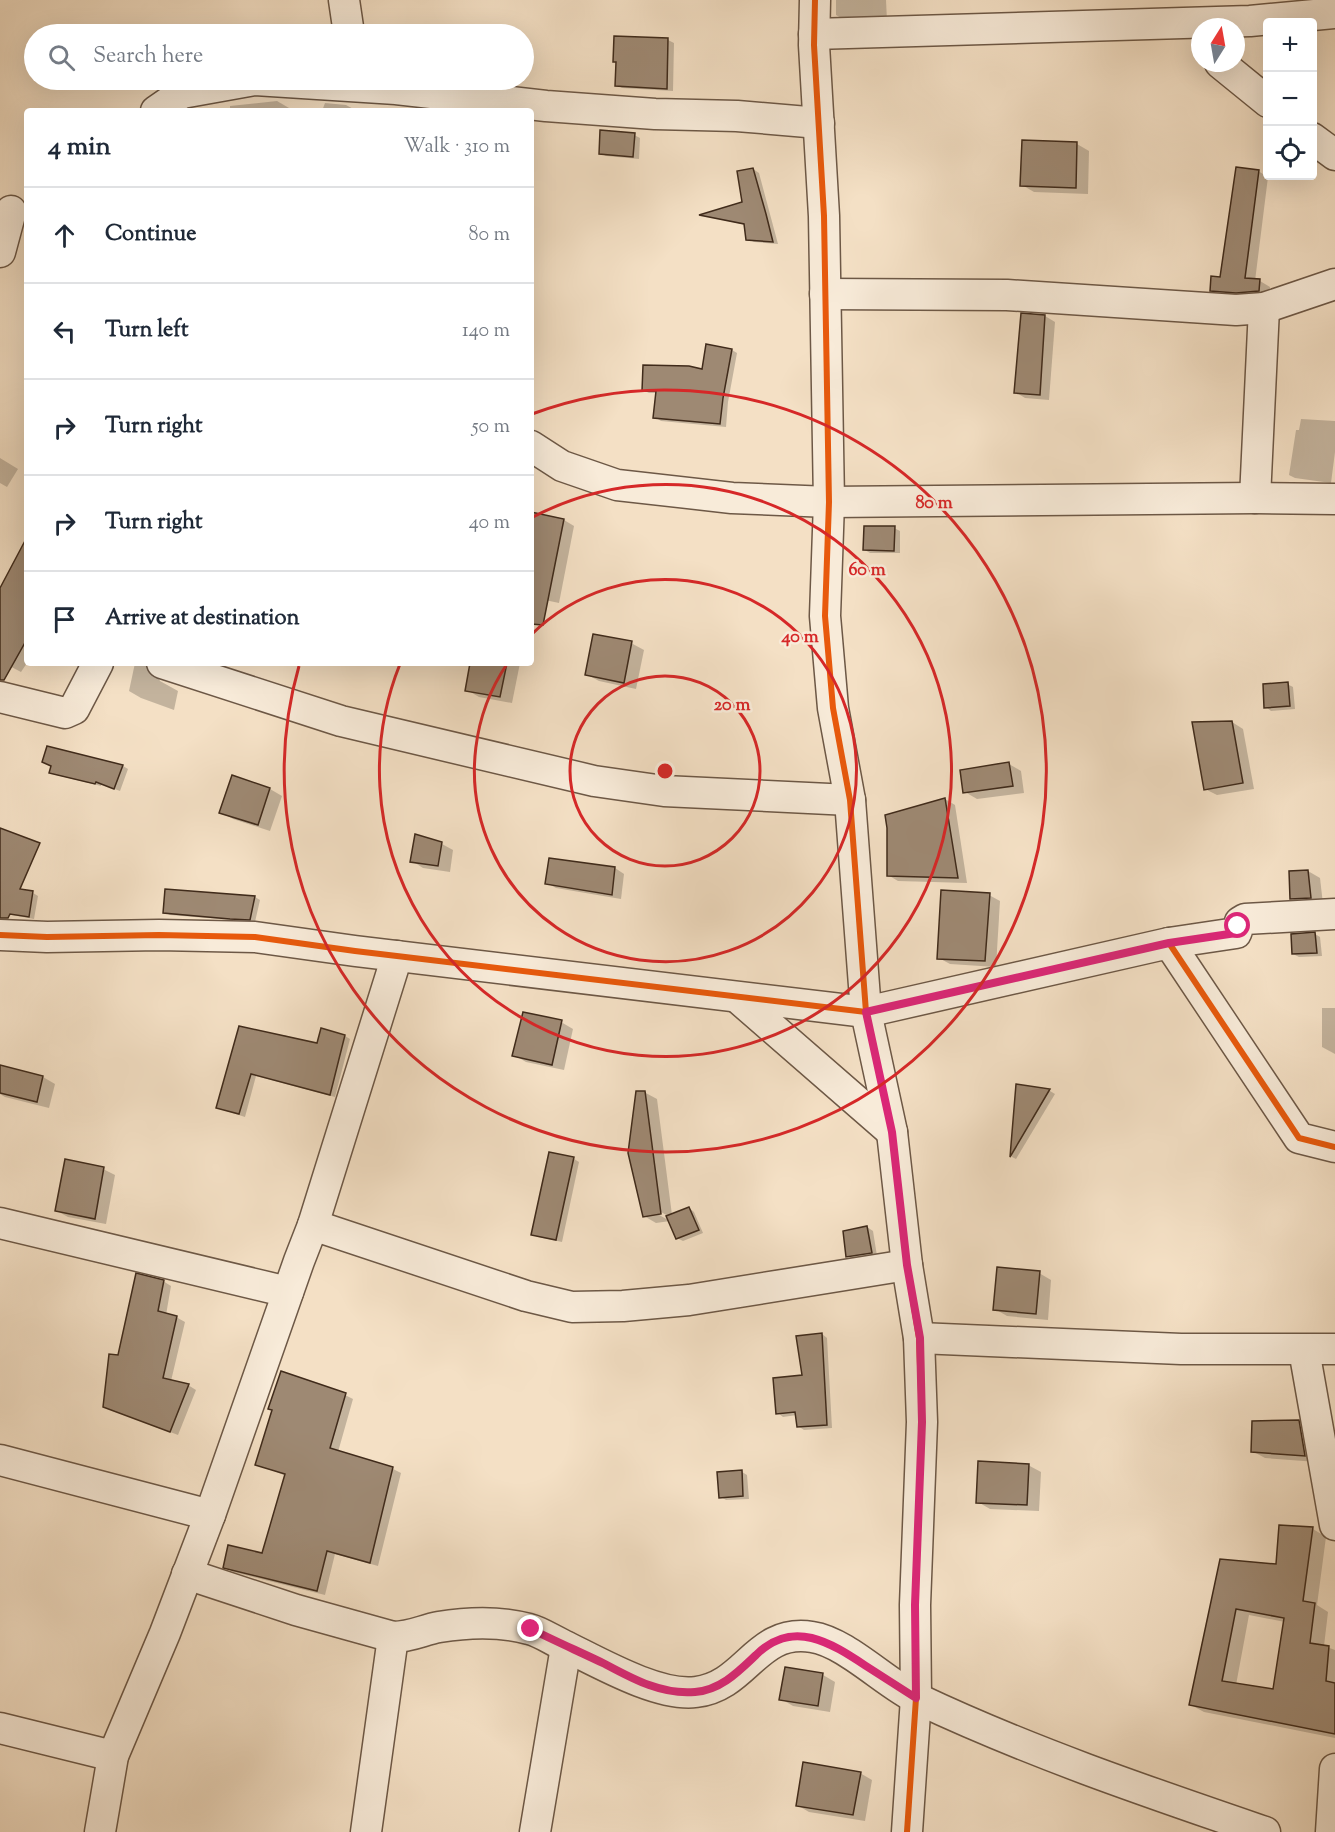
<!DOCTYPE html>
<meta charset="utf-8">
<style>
:root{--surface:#fff;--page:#f6f6f7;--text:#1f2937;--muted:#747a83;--line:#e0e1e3}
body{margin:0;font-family:"Sorts Mill Goudy",serif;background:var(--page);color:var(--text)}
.controls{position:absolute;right:18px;top:18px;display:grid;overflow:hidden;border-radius:6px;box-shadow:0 6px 24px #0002}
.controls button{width:54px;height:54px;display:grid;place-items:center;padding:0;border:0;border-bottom:2px solid var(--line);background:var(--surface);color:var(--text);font:30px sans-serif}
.compass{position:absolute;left:1191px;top:18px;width:54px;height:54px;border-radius:50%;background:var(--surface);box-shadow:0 6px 24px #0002;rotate:11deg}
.stop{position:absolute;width:18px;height:18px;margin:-14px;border:4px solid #db2777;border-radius:50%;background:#fff}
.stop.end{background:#db2777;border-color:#fff;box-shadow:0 2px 6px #0008}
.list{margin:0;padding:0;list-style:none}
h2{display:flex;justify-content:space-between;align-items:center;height:78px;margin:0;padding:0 24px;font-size:26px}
h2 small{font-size:20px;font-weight:400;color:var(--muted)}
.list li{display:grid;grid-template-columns:39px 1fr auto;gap:18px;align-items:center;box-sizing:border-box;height:96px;padding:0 24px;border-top:2px solid var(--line)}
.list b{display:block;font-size:22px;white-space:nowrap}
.list em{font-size:20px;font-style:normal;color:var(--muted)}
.icon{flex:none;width:33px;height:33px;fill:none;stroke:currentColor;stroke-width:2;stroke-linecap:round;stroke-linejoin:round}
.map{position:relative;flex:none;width:1335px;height:1832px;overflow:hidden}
.search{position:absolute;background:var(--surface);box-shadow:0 6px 24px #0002;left:24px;top:24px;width:510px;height:66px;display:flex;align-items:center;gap:15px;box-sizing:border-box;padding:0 21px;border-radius:33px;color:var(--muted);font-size:22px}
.panel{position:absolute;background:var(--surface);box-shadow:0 6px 24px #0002;left:24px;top:108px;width:510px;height:558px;border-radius:6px}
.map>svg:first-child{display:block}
</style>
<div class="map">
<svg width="1335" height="1832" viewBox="0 0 1335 1832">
<rect width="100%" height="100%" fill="#f4e0c5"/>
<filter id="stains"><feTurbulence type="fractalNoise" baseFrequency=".00333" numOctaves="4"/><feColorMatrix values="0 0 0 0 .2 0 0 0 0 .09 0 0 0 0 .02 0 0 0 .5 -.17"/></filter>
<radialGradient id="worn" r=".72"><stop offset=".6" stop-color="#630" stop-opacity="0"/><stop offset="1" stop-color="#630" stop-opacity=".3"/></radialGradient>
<g fill="#0003" fill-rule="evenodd">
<path d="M 836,0 L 886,0 L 887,21 L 848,22 L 836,15 Z"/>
<path d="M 615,38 L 668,40 L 674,43 L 673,91 L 622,88 L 617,85 L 618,63 Z"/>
<path d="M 277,101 L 289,108 L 290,111 L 230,111 L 230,106 Z"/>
<path d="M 325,103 L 346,105 L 357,111 L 322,111 Z"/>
<path d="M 634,135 L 640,138 L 639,159 L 606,156 L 600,153 Z"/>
<path d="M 1077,144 L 1089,151 L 1088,194 L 1034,192 L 1022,185 Z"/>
<path d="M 753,169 L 759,173 L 778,244 L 754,242 L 748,239 L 746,225 L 703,215 L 743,203 Z"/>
<path d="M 1258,171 L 1268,177 L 1255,281 L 1260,281 L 1270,287 L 1269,296 L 1221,296 L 1211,290 L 1221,278 Z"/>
<path d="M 1045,316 L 1055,322 L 1049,400 L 1025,398 L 1015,392 Z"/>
<path d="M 732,350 L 737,353 L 728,402 L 726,427 L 661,421 L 655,417 L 657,393 L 649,393 L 643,390 L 703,370 Z"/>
<path d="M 1301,419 L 1335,421 L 1335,452 L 1331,483 L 1295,478 L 1289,475 L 1296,430 L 1299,430 Z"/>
<path d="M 0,458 L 18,469 L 7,487 L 0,483 Z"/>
<path d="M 531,514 L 564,520 L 574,526 L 559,603 L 531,597 Z"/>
<path d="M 894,528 L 900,531 L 900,553 L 870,553 L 865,550 Z"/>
<path d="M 27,540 L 27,663 L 21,672 L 0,661 L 0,591 Z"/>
<path d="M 631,643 L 644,650 L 636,689 L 599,681 L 586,674 Z"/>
<path d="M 135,663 L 159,663 L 157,675 L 160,681 L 178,691 L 174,710 L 141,698 L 129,691 Z"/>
<path d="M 472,663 L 520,663 L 512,703 L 479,697 L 467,690 Z"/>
<path d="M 1287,684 L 1293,687 L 1295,709 L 1271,711 L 1266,707 Z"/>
<path d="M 1232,722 L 1243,729 L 1254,789 L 1217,795 L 1205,789 Z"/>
<path d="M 48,748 L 123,766 L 128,769 L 120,791 L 101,784 L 101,786 L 56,775 L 51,772 L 52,766 Z"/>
<path d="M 1009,764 L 1021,771 L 1024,793 L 977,799 L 965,792 Z"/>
<path d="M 270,789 L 282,796 L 270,831 L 233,819 L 221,812 Z"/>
<path d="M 945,799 L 955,805 L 967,883 L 898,881 L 888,875 Z"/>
<path d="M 442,844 L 453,850 L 450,872 L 423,868 L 412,861 Z"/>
<path d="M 615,868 L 624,874 L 621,899 L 556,888 L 547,883 Z"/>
<path d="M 1308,871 L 1320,878 L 1323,904 L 1303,905 L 1291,898 Z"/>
<path d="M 0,887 L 33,893 L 38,896 L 34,919 L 0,913 Z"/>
<path d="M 166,891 L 255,897 L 260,900 L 255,922 L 170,915 L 164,912 Z"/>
<path d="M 989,895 L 1000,901 L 996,967 L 950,964 L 939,958 Z"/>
<path d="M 1315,934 L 1320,937 L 1322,956 L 1299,957 L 1293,954 Z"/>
<path d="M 1322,1008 L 1335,1008 L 1335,1054 L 1322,1047 Z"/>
<path d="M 561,1022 L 573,1029 L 564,1070 L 526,1062 L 514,1055 Z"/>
<path d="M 283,1035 L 318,1044 L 345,1036 L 350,1039 L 335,1097 L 256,1076 L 245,1117 L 217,1108 Z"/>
<path d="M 0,1067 L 43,1077 L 55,1084 L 49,1108 L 5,1097 L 0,1094 Z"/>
<path d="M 1017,1086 L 1050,1091 L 1055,1094 L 1016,1159 L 1012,1157 Z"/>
<path d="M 644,1092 L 657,1099 L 672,1215 L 689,1208 L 694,1212 L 703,1233 L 683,1241 L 677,1238 L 670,1221 L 656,1223 L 644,1216 ZM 656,1209 L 668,1216 L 668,1220 L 654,1212 Z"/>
<path d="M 550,1153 L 574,1159 L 579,1162 L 562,1242 L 538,1237 L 532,1234 Z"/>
<path d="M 103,1169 L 115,1175 L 106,1224 L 68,1217 L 57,1211 Z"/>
<path d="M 867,1227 L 873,1231 L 877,1256 L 853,1260 L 848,1256 Z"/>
<path d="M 1039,1273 L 1051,1280 L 1048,1320 L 1007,1316 L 995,1309 Z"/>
<path d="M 163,1281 L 171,1286 L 166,1315 L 176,1317 L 185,1322 L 171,1381 L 188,1385 L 196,1390 L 178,1435 L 105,1407 L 119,1357 Z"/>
<path d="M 822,1334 L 827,1338 L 832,1428 L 804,1430 L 798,1426 L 797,1415 L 783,1417 L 778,1413 L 803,1376 Z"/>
<path d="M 345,1395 L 353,1399 L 338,1452 L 393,1469 L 401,1473 L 378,1566 L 335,1554 L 325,1595 L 233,1572 L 225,1567 L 264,1555 L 286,1476 L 257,1464 Z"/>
<path d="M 1299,1422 L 1311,1429 L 1317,1462 L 1265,1458 L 1252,1451 Z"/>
<path d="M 1028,1465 L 1041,1472 L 1039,1511 L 990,1509 L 978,1502 Z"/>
<path d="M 742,1472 L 747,1475 L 749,1499 L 726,1500 L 721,1497 Z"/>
<path d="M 1280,1526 L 1313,1529 L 1326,1537 L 1317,1605 L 1328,1612 L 1324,1646 L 1335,1650 L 1335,1738 L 1204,1712 L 1191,1705 L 1221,1561 L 1277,1566 ZM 1249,1615 L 1285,1622 L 1274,1690 L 1236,1685 Z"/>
<path d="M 823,1675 L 835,1682 L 830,1712 L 793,1706 L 781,1699 Z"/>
<path d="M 860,1773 L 872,1780 L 865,1821 L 809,1812 L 797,1805 Z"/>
</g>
<g fill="#9e8973" stroke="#402b1b" stroke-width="1.5" fill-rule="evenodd">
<path d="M 614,36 L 668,38 L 667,89 L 615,86 L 616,62 L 613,62 Z"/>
<path d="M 600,130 L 635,133 L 633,157 L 599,154 Z"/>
<path d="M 1022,140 L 1077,142 L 1076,188 L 1020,186 Z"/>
<path d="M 1236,167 L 1259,170 L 1245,278 L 1260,279 L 1259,291 L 1236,293 L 1210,291 L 1211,276 L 1220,277 Z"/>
<path d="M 753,168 L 766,214 L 773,242 L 746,240 L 744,224 L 699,215 L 742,202 L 737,171 Z"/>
<path d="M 1021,313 L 1045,315 L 1040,395 L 1014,393 Z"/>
<path d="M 706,344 L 732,349 L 723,398 L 720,424 L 653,418 L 656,391 L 642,391 L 643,365 L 689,366 L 702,369 Z"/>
<path d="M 531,512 L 564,519 L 543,625 L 531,624 Z"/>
<path d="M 864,526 L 895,526 L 894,551 L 863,550 Z"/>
<path d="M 27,537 L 27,639 L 4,680 L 0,680 L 0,588 Z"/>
<path d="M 593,634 L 632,641 L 624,683 L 585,675 Z"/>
<path d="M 470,663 L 507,663 L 500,697 L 465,691 Z"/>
<path d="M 1288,682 L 1290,706 L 1264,708 L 1263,684 Z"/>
<path d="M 1232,721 L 1243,783 L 1204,790 L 1192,722 Z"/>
<path d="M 47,746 L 123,765 L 114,789 L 96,782 L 95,784 L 49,773 L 51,766 L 42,762 Z"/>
<path d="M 1009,762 L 1013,786 L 963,793 L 960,770 Z"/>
<path d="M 232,775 L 270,788 L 258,825 L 219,813 Z"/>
<path d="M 945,798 L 958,878 L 887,876 L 887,828 L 885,815 Z"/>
<path d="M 0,828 L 40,843 L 20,889 L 33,891 L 29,917 L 10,914 L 8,918 L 0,918 Z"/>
<path d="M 415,834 L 442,842 L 438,866 L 410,862 Z"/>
<path d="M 549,858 L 615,867 L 612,895 L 545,884 Z"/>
<path d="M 1308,870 L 1311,898 L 1290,899 L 1289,871 Z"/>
<path d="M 165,889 L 255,896 L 250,920 L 230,919 L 163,913 Z"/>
<path d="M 941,890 L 990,893 L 985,961 L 937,959 Z"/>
<path d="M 1315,932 L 1317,953 L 1292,954 L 1291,934 Z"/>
<path d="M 523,1012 L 562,1020 L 552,1065 L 512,1056 Z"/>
<path d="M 239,1026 L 317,1043 L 321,1028 L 345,1035 L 330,1095 L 251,1074 L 239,1114 L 216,1108 Z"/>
<path d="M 0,1065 L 43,1076 L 37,1102 L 0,1093 Z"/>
<path d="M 1016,1084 L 1050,1089 L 1010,1157 Z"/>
<path d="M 636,1091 L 645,1091 L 661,1214 L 643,1217 L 628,1153 Z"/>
<path d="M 549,1152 L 574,1157 L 556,1240 L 531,1235 Z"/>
<path d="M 65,1159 L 104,1167 L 95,1219 L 55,1211 Z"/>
<path d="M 689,1207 L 699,1230 L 676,1239 L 666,1216 Z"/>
<path d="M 867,1226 L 872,1253 L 846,1257 L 843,1231 Z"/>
<path d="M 997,1267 L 1040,1271 L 1036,1314 L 993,1310 Z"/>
<path d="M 136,1273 L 164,1280 L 158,1311 L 177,1316 L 163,1378 L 189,1384 L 170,1432 L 103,1407 L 109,1354 L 118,1355 Z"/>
<path d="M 822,1333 L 827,1425 L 797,1427 L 795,1412 L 776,1414 L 773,1378 L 802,1375 L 796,1336 Z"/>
<path d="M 281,1371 L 346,1393 L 330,1448 L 393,1467 L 370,1563 L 327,1551 L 317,1591 L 223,1568 L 228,1545 L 262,1553 L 285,1474 L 255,1465 L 272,1410 L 268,1409 Z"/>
<path d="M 1299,1420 L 1305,1456 L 1251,1452 L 1252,1421 Z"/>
<path d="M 978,1461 L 1029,1464 L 1027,1505 L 976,1503 Z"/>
<path d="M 742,1470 L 743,1496 L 719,1498 L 717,1472 Z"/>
<path d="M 1279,1525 L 1313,1527 L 1303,1601 L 1315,1603 L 1310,1643 L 1329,1646 L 1326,1681 L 1335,1683 L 1335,1734 L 1189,1705 L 1220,1559 L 1276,1564 ZM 1236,1609 L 1284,1618 L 1273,1689 L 1222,1681 Z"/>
<path d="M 785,1667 L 823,1673 L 818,1706 L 779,1700 Z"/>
<path d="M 803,1762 L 861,1772 L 853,1815 L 796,1806 Z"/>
</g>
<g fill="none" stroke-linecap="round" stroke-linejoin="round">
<g stroke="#6d5846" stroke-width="33">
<g id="minor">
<path d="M 344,0 L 349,34"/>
<path d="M 815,0 L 814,45 L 824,216 L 829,502 L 825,616 L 833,708 L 850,800 L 866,1012 L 892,1132 L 907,1265 L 919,1338 L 922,1422 L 915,1605 L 916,1698 L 907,1832"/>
<path d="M 814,34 L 1250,21 L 1335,13"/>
<path d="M 1220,63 L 1268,102"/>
<path d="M 156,111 L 182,93 L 254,80 L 396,89 L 546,106 L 655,114 L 737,116 L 819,123"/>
<path d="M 1312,138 L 1335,155"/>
<path d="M 0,252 L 11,211"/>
<path d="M 825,294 L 1007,295 L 1236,310 L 1264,308 L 1335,284"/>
<path d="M 531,446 L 562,466 L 617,485 L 732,498 L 829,502 L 1255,498 L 1335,499"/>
<path d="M 1255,498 L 1264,308"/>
<path d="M 162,663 L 341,721 L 594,781 L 664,791 L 850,800"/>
<path d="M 0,697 L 65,713 L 74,709 L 98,663"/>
<path d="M 0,935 L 47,937 L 159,935 L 255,937 L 355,951 L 866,1012 L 1169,943 L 1299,1138 L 1335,1147"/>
<path d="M 1169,943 L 1236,933 L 1240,922 L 1245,919 L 1335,914"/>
<path d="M 738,998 L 892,1132"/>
<path d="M 0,1223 L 288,1292"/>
<path d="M 313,1225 L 526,1296 L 572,1307 L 623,1306 L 689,1300 L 907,1265"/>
<path d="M 919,1338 L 1181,1349 L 1335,1349"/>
<path d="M 1304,1350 L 1335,1525"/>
<path d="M 0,1460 L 210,1515"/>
<path d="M 187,1574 L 296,1610 L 393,1637 C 411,1637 423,1630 439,1627 C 469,1622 500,1621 529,1629 C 541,1632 552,1640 563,1645 C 598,1662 658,1697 696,1692 C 747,1686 756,1628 812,1637 C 846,1642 886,1684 918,1699 C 1030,1752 1148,1792 1265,1832"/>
<path d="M 0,1728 L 113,1756"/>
<path d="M 100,1832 L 113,1756 L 165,1633 L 210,1515 L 299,1261 L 313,1225 L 397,956"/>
<path d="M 366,1832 L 393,1637"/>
<path d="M 535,1832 L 566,1647"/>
<path d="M 1331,1832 L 1335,1769"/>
</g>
</g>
<use href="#minor" stroke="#f8ebd9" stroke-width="30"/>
<g stroke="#f8ebd9" stroke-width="10">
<g id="cycleway">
<path d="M 815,0 L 814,45 L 824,216 L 829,502 L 825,616 L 833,708 L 850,800 L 866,1012 L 892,1132 L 907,1265 L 919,1338 L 922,1422 L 915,1605 L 916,1698 L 907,1832"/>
<path d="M 0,935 L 47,937 L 159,935 L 255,937 L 355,951 L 866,1012 L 1169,943 L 1299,1138 L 1335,1147"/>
</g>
</g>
<use href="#cycleway" stroke="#e8590c" stroke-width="6"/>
</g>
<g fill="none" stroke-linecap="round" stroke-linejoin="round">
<path stroke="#db2777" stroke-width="8" d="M 531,1629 C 555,1641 580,1652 605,1664 C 633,1679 662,1695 695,1692 C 721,1690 739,1671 756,1655 C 793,1618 831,1643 866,1666 C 883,1677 899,1687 916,1698 L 915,1605 L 922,1422 L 920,1338 L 907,1265 L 892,1132 L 866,1012 L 1169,943 L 1236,933 L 1238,926"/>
</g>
<g fill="none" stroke="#d62828" stroke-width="3">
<circle cx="665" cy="771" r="95"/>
<path d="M531 635A191 191 0 1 1 507 664"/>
<path d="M533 517A286 286 0 1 1 400 664"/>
<path d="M532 414A381 381 0 1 1 299 666"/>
</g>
<circle cx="665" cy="771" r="9" fill="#d62828" stroke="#f8ebd9" stroke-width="3"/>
<g font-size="18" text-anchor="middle" font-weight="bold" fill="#d62828" stroke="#f8ebd9" stroke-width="5" stroke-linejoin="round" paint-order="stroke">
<text x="934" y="508">80 m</text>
<text x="867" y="575">60 m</text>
<text x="800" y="642">40 m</text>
<text x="732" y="710">20 m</text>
</g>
<rect width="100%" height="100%" filter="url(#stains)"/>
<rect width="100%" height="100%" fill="url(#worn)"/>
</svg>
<div class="controls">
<button>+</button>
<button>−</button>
<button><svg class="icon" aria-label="locate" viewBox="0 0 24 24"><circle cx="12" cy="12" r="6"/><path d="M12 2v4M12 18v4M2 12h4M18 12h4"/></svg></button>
</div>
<svg class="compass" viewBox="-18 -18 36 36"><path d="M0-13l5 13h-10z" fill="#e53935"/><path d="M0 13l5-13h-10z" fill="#747a83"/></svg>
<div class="stop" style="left:1238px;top:926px"></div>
<div class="stop end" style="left:531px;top:1629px"></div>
<div class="search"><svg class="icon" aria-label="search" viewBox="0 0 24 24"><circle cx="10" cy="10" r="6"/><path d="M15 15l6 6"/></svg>Search here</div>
<section class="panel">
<h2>4 min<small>Walk · 310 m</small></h2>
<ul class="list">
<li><svg class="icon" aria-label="ahead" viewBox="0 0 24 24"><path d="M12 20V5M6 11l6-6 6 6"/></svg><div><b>Continue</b></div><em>80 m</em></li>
<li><svg class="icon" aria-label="left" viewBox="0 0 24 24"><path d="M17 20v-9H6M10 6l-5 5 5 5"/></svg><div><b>Turn left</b></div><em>140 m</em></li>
<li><svg class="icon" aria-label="right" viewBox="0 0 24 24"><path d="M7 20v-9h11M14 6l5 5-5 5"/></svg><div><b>Turn right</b></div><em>50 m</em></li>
<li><svg class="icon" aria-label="right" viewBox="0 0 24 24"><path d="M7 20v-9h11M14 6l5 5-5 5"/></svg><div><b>Turn right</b></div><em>40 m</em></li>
<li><svg class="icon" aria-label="arrive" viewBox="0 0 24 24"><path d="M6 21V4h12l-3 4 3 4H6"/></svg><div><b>Arrive at destination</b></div></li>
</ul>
</section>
</div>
